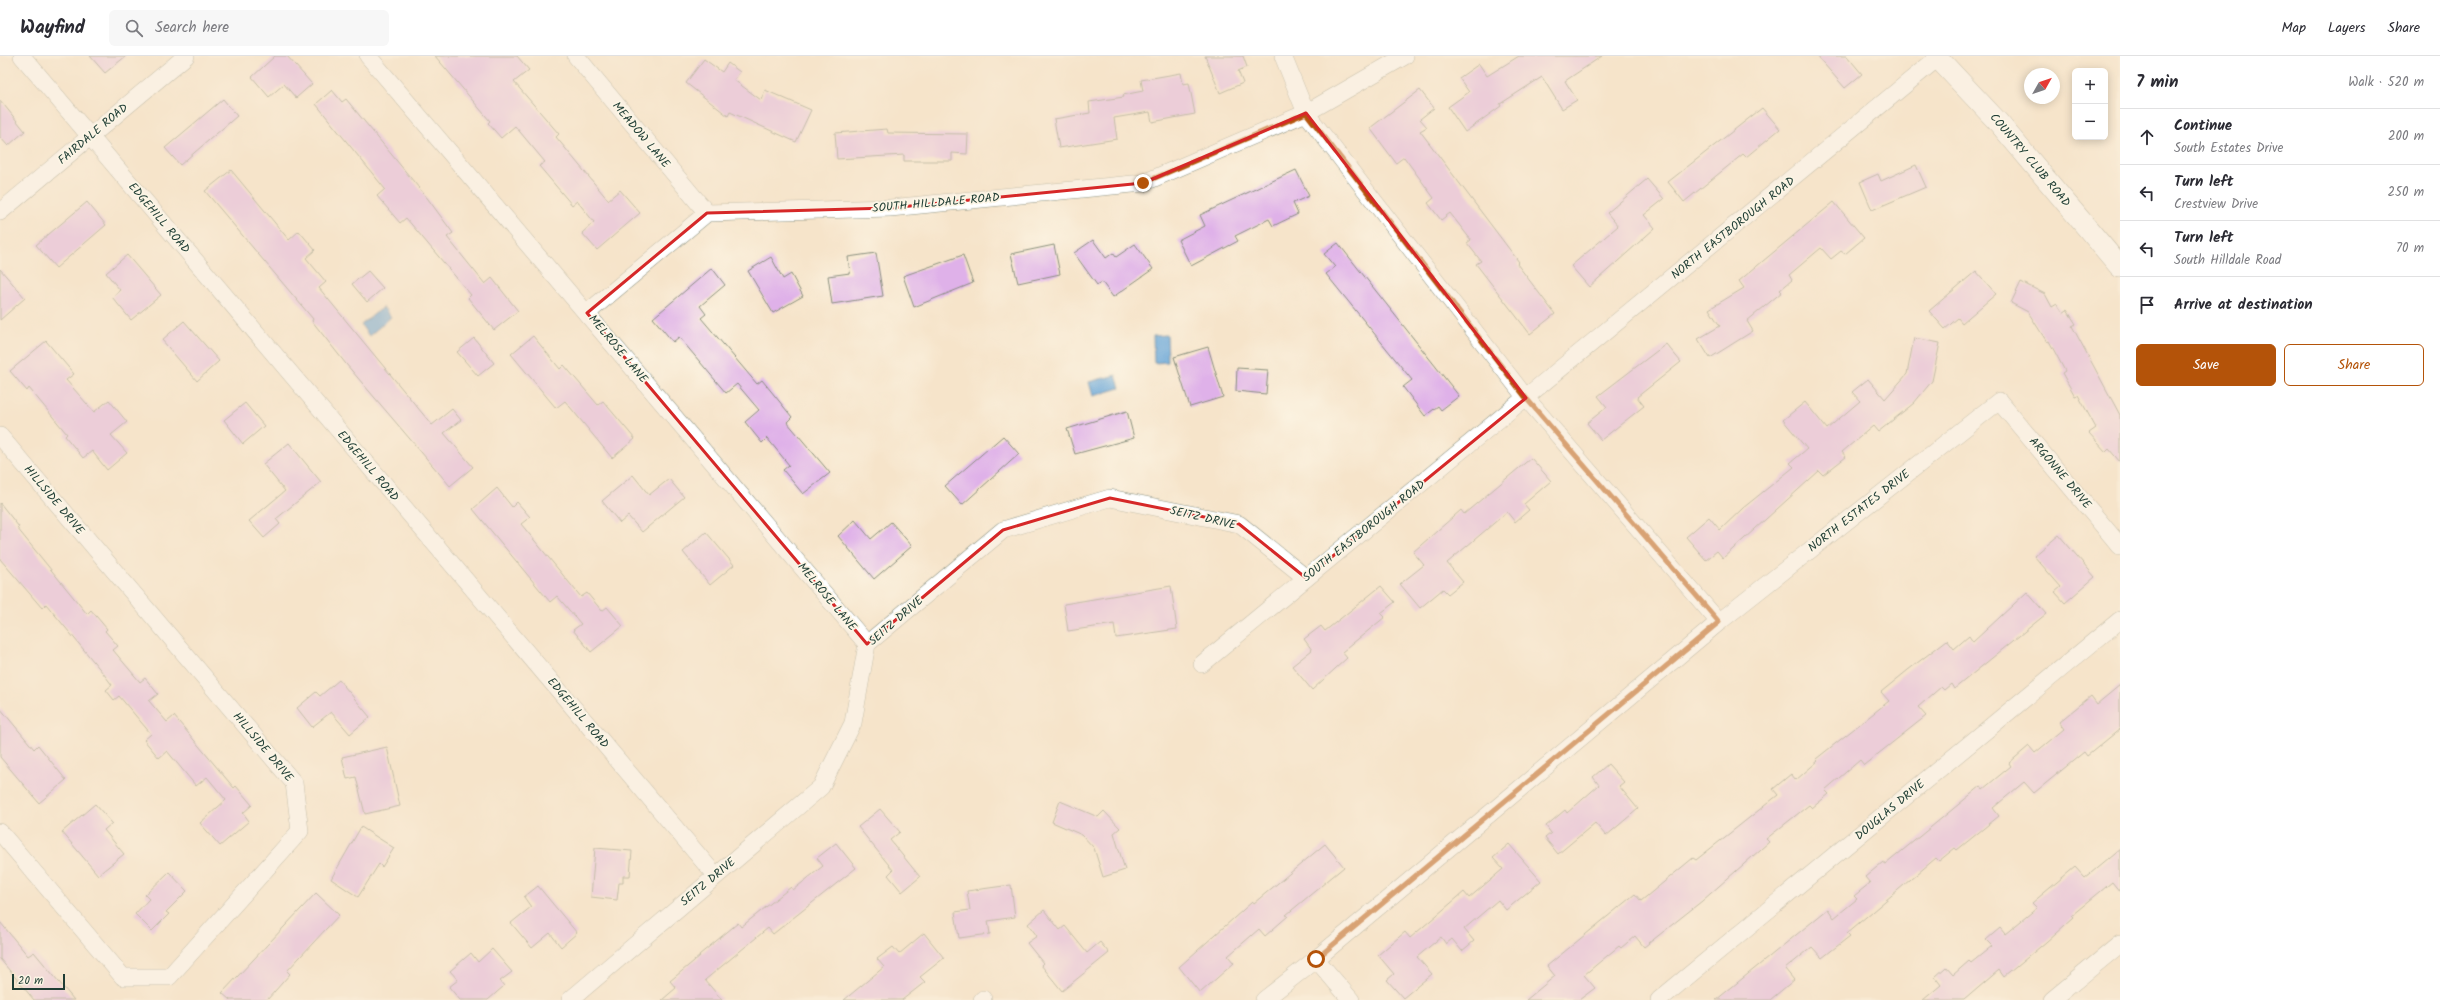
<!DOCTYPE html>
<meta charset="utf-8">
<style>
:root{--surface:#fff;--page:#f7f7f7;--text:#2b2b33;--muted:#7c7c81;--line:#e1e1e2;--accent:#b45309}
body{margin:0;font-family:Kalam,sans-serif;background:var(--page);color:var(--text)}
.controls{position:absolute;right:12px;top:12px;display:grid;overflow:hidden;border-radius:6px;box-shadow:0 2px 10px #0003}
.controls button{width:36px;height:36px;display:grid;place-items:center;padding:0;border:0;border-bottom:1px solid var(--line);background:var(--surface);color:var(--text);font:20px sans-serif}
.compass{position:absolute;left:2024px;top:12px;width:36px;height:36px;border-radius:50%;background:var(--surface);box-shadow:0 2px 10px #0003;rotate:50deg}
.scale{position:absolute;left:12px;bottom:10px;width:53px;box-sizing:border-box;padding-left:4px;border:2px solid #1f3d34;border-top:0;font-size:11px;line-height:14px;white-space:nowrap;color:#1f3d34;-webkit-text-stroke:3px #fcf5e5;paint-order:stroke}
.stop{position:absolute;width:12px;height:12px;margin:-9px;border:3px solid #b45309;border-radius:50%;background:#fff}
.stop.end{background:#b45309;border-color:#fff;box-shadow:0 1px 4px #0008}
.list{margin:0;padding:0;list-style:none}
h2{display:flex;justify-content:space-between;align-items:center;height:52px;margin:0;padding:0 16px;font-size:17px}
h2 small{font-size:13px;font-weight:400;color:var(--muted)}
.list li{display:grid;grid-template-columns:26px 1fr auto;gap:12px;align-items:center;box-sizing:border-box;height:56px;padding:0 16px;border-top:1px solid var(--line)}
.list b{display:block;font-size:15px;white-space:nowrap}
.list p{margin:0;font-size:13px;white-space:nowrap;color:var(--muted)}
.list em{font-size:13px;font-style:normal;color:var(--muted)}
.actions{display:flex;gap:8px;padding:12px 16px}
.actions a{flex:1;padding:9px 0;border:1px solid var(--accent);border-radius:6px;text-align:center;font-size:14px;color:var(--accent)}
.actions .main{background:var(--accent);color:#fff}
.icon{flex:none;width:22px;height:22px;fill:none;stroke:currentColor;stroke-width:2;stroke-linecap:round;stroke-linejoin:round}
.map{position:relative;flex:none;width:2120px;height:944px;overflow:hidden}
header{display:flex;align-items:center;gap:24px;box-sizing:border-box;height:56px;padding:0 20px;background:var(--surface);border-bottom:1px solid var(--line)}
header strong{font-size:19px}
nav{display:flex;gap:22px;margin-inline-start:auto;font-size:14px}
.search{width:280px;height:36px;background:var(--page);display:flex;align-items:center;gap:10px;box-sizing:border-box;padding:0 14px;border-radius:6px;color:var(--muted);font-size:15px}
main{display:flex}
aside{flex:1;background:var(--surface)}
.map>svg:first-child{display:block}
</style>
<header>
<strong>Wayfind</strong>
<div class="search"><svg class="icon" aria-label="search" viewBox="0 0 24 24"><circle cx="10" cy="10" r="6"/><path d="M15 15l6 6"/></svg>Search here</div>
<nav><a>Map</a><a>Layers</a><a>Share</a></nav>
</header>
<main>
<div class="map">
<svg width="2120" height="944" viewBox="0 0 2120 944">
<rect width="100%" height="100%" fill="#fcf5e5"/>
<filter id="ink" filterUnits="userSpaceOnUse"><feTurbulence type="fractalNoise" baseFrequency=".025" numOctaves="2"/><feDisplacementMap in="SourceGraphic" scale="8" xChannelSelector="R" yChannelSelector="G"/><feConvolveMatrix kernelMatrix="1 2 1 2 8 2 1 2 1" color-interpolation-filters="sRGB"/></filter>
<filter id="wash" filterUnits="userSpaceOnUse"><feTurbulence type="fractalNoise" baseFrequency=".012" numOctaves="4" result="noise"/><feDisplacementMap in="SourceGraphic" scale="16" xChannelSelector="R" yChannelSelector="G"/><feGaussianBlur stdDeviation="0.9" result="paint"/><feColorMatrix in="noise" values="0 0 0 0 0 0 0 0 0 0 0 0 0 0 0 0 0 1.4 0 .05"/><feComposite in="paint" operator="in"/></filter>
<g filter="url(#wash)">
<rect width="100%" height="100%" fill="#f6e4ca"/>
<g fill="#65a4d8" stroke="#427086">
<path d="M 383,251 L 391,261 L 369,280 L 361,269 Z"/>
<path d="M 1167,279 L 1168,306 L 1154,307 L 1153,280 Z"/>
<path d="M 1116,319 L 1120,332 L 1093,340 L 1089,326 Z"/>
</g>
<g id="blocks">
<g fill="#dfb1e9">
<path d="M 90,0 L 126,0 L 105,17 Z"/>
<path d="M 275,0 L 287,0 L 312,28 L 296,42 L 284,28 L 269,41 L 252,21 Z"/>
<path d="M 435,0 L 517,0 L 529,14 L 514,26 L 559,78 L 556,81 L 608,144 L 620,134 L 640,157 L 597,194 L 582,177 L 594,166 L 577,145 L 572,149 L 539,110 L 545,106 L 515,70 L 501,82 L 488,67 L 490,65 Z"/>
<path d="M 1205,0 L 1243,0 L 1247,11 L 1238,15 L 1243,27 L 1220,37 Z"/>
<path d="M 1519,0 L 1602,0 L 1565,25 L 1577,44 L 1562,53 L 1542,21 L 1500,48 L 1501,50 L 1465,76 L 1448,51 L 1469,36 L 1459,22 L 1479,8 L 1487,20 Z"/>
<path d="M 1817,0 L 1847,0 L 1862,18 L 1845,32 Z"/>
<path d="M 704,3 L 722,16 L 728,7 L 740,16 L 734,24 L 761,44 L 765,34 L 811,54 L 796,86 L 730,56 L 728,60 L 686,27 Z"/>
<path d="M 1181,17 L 1183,28 L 1189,27 L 1195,58 L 1152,66 L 1150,56 L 1114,62 L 1117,83 L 1059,92 L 1054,63 L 1090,57 L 1089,46 L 1124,41 L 1123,39 L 1143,35 L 1141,24 Z"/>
<path d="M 332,34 L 342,46 L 346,43 L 428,143 L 453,177 L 447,181 L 485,228 L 492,222 L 518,255 L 494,274 L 468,242 L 471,239 L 406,162 L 400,167 L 377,140 L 385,133 L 316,48 Z"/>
<path d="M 1420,34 L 1434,52 L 1420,63 L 1427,71 L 1420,75 L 1519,206 L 1517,208 L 1555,258 L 1530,278 L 1476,208 L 1481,205 L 1467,187 L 1471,184 L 1450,157 L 1441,164 L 1428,147 L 1434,142 L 1404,101 L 1396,107 L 1370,72 Z"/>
<path d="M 223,43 L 237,60 L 180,109 L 165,92 Z"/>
<path d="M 0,44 L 25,75 L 8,90 L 0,81 Z"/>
<path d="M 1762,52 L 1780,73 L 1746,101 L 1743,98 L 1684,146 L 1668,126 Z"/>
<path d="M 887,73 L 888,77 L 968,78 L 967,98 L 952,97 L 952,105 L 904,105 L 904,99 L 837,103 L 835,77 Z"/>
<path d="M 1916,109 L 1926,131 L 1872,154 L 1860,126 L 1878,118 L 1881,125 Z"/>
<path d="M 231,114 L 289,184 L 299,175 L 315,194 L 306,202 L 326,226 L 319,232 L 432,369 L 452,353 L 461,364 L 444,377 L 473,411 L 450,430 L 346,308 L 312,265 L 313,263 L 205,135 Z"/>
<path d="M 1296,114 L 1309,140 L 1293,147 L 1298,158 L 1273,170 L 1269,163 L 1235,180 L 1238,185 L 1191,210 L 1178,184 L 1205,170 L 1200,159 Z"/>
<path d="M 1647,123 L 1664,143 L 1644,159 L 1655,172 L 1589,231 L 1571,210 L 1618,170 L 1607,157 Z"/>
<path d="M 87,146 L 106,169 L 56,212 L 36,189 Z"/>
<path d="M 1834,146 L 1864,182 L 1845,198 L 1841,195 L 1831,203 L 1821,192 L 1789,219 L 1792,224 L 1780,234 L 1782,236 L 1747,265 L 1753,275 L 1710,302 L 1698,283 L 1720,270 L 1709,253 L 1744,232 L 1739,225 Z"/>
<path d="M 1093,184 L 1106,202 L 1113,197 L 1116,201 L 1135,188 L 1153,213 L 1113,241 L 1102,226 L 1097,229 L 1074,197 Z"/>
<path d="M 1338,187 L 1459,340 L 1441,354 L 1438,350 L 1425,360 L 1403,331 L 1412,324 L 1326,218 L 1335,211 L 1324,198 Z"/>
<path d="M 1054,189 L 1060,218 L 1018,227 L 1011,198 Z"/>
<path d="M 876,197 L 883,240 L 832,248 L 828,220 L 850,217 L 848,201 Z"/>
<path d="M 127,199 L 161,239 L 131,264 L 112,241 L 120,234 L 106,217 Z"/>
<path d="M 963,199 L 973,227 L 914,251 L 903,220 Z"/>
<path d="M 771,201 L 783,223 L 791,218 L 803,240 L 773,257 L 748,215 Z"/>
<path d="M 712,212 L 725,229 L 700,250 L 706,258 L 701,262 L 757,328 L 762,324 L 792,361 L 787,366 L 830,417 L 803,438 L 783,414 L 789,409 L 767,382 L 762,387 L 745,366 L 759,354 L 737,328 L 726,337 L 679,281 L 673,286 L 653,262 Z"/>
<path d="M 0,213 L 25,242 L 0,264 Z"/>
<path d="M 368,215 L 383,232 L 367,246 L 352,228 Z"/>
<path d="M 1976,215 L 1996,238 L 1962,267 L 1958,262 L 1945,273 L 1929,255 Z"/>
<path d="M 2021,226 L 2045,238 L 2052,251 L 2057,248 L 2063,257 L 2067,254 L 2076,268 L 2072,270 L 2120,359 L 2120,406 L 2109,393 L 2106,396 L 2089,377 L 2096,372 L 2078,339 L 2075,340 L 2062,317 L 2065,315 L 2049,285 L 2047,286 L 2028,256 L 2011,247 Z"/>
<path d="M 184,265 L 219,305 L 197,325 L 162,284 Z"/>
<path d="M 533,280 L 560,313 L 564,309 L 598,349 L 603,345 L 635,383 L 612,402 L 565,345 L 556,352 L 511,298 Z"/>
<path d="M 474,282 L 494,307 L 478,320 L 457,296 Z"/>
<path d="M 1914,282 L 1940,287 L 1932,325 L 1914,347 L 1878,376 L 1873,370 L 1842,396 L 1846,401 L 1823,419 L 1819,415 L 1723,502 L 1717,495 L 1706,504 L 1686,481 L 1709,461 L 1720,474 L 1743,452 L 1794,411 L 1790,407 L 1807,393 L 1783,364 L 1805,346 L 1827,373 L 1860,345 L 1852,336 L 1868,323 L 1885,343 L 1907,318 Z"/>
<path d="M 46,285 L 74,318 L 66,324 L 94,356 L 109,344 L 127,366 L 111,379 L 127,397 L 107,414 L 92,395 L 83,402 L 65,380 L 67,378 L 29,332 L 27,335 L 10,315 Z"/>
<path d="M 1666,288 L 1681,306 L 1637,341 L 1644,350 L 1601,384 L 1587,367 L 1607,351 L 1598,340 Z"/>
<path d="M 1208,291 L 1223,341 L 1190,351 L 1174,301 Z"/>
<path d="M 1237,312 L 1268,314 L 1266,338 L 1236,335 Z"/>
<path d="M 245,347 L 264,370 L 243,388 L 224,364 Z"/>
<path d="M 1127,355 L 1134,382 L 1075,398 L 1067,373 Z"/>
<path d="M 1003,380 L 1019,398 L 962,449 L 945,430 Z"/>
<path d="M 289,387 L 321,426 L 276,463 L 280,468 L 264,482 L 249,465 L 285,435 L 263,408 Z"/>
<path d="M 1531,402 L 1551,425 L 1524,448 L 1529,454 L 1515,466 L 1507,456 L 1447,507 L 1463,526 L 1448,538 L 1443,533 L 1420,552 L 1400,528 L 1424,509 L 1413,496 L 1461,454 L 1464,458 Z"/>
<path d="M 633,419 L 649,439 L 669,423 L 684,441 L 642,476 L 628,460 L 620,467 L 602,445 Z"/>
<path d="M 497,432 L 512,451 L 517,446 L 530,461 L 521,468 L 581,541 L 587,537 L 602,555 L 607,551 L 623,570 L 591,596 L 573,574 L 581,568 L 557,540 L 550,546 L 473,453 Z"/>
<path d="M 0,447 L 19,471 L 17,472 L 87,558 L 91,554 L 107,573 L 105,575 L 118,590 L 113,594 L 140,626 L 145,622 L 158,638 L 149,645 L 167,666 L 174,660 L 234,732 L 236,730 L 252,749 L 243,757 L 249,765 L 220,790 L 200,767 L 226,744 L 207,721 L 196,730 L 167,695 L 159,702 L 144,684 L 151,678 L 119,640 L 114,644 L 106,634 L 112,629 L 103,617 L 46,548 L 42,552 L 0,503 Z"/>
<path d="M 855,464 L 871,483 L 891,466 L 912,490 L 874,523 L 838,480 Z"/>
<path d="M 706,476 L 734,509 L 710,529 L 683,496 Z"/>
<path d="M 2059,479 L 2095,521 L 2065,547 L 2055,536 L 2061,531 L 2034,500 Z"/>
<path d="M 1171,530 L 1177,573 L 1116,582 L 1114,568 L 1068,575 L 1064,548 Z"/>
<path d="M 1381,530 L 1395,546 L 1381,557 L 1385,561 L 1342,596 L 1347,602 L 1312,634 L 1292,610 L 1312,594 L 1304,583 L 1321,570 L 1325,575 Z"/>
<path d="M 2027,536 L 2046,558 L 1954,633 L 1951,628 L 1944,634 L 1941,631 L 1918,651 L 1926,660 L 1864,709 L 1860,704 L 1825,734 L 1829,738 L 1812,752 L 1809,749 L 1766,783 L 1769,786 L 1702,845 L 1644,891 L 1635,880 L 1621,892 L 1619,890 L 1584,919 L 1595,932 L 1579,944 L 1526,944 L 1555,920 L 1547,910 L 1635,838 L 1641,845 L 1693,802 L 1696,804 L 1778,739 L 1773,733 L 1791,718 L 1796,724 L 1818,705 L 1816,703 L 1889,645 L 1881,636 L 1908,614 L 1947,584 L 1954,593 L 1969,580 L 1973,586 Z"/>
<path d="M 339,624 L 370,661 L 350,678 L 331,656 L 312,671 L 297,652 L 316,636 L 320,640 Z"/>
<path d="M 2120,629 L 2120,673 L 2087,700 L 2084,696 L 2034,737 L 2024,726 L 1993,752 L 1999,760 L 1957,794 L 1955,792 L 1939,805 L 1936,802 L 1847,877 L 1850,880 L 1822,902 L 1812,891 L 1785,913 L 1794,924 L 1770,944 L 1716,944 L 1828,853 L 1834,862 L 1857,843 L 1854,840 L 1870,827 L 1865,821 L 1883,806 L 1886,808 L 1981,730 L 1983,733 L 2011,710 L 2009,707 L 2029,690 L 2035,697 L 2064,673 L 2059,666 L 2091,640 L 2097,648 Z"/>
<path d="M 0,652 L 34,693 L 38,689 L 66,724 L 39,747 L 0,701 Z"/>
<path d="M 387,691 L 400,750 L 365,758 L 356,721 L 347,723 L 342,701 Z"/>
<path d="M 1608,708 L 1624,726 L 1619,730 L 1638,753 L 1606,780 L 1595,767 L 1558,798 L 1545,782 L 1551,777 L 1546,770 L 1565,754 L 1567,757 L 1599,729 L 1593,721 Z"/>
<path d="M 1060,745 L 1098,761 L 1104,755 L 1120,772 L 1114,777 L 1125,814 L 1103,821 L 1094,792 L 1082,779 L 1052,766 Z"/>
<path d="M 95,748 L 112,767 L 104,774 L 124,798 L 98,819 L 62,776 Z"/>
<path d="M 880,753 L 900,776 L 890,784 L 920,821 L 902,836 L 888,819 L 893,814 L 858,771 Z"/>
<path d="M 361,771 L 394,792 L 382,811 L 379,808 L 358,841 L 331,823 Z"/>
<path d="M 836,787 L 856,812 L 773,878 L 768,872 L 705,924 L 722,944 L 662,944 L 676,932 L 670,925 L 700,900 L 699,899 L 738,867 L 741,871 L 791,831 L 793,834 L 823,810 L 817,802 Z"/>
<path d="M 1325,788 L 1344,811 L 1286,859 L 1288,860 L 1265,880 L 1259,873 L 1228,900 L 1234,907 L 1200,937 L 1179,911 L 1252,846 L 1254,847 Z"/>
<path d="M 1509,788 L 1541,825 L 1506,854 L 1498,844 L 1464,873 L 1474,885 L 1462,895 L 1452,883 L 1446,888 L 1441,881 L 1417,901 L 1432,918 L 1403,942 L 1387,924 L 1394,918 L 1378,899 L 1405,876 L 1410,882 L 1464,836 L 1469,842 L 1503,813 L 1493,802 Z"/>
<path d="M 595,792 L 632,795 L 630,820 L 623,820 L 623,827 L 619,827 L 617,844 L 591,841 Z"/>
<path d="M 2120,793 L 2120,836 L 2112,826 L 2072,859 L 2074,861 L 2046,886 L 2004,921 L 1999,914 L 1964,944 L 1923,944 L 1941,929 L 1935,921 L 1946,911 L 1953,919 L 1969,905 L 1971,907 L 1992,890 L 1986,884 L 2000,872 L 2005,878 L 2037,852 L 2032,847 L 2075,811 L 2085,822 Z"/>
<path d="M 169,816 L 187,835 L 166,856 L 169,858 L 152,875 L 135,858 L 149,843 L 145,839 Z"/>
<path d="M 1011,829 L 1015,861 L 988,865 L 990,878 L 959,882 L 955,856 L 970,854 L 967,835 Z"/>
<path d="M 538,830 L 577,877 L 561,891 L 550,877 L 532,892 L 511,867 L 531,851 L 524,841 Z"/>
<path d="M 316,837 L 339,859 L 287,915 L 290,918 L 267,944 L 230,944 L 222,937 Z"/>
<path d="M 1044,854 L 1060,874 L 1065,870 L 1087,897 L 1100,886 L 1109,897 L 1062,935 L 1041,909 L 1043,907 L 1027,887 L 1037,880 L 1028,868 Z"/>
<path d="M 0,866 L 28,900 L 34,896 L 74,944 L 34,944 L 0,903 Z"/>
<path d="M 924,877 L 944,902 L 920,921 L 925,926 L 902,944 L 844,944 L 884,911 L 877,903 L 893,891 L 899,898 Z"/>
<path d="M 492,893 L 512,916 L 500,925 L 504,930 L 488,944 L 460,944 L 449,931 L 458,924 L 450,915 L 471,897 L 478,906 Z"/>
</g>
</g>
</g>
<g filter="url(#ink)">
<use href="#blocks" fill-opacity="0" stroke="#8a907f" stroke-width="1"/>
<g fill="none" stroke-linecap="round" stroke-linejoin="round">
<g stroke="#8a907f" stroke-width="18">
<g id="minor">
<path d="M 22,0 L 715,819"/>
<path d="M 368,0 L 867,588"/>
<path d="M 576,0 L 707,157"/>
<path d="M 1283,0 L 1306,57 L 1526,342 L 1719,566"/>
<path d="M 0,156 L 186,0"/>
<path d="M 587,257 L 707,157 L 890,152 L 1143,127 L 1306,57 L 1405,0"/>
<path d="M 0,380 L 294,727 L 300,775 L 169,921 L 123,921 L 0,776"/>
<path d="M 1202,608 L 1940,0"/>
<path d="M 1316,903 L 1351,944"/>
<path d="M 570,944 L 821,731 L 853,667 L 867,588 L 1003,474 L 1110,442 L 1239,468 L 1306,522"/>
<path d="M 982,944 L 983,943"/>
<path d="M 1264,944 L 1316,903 L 1719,566 L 1999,345 L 2120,490"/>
<path d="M 1659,944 L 2120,564"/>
<path d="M 2052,944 L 2120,888"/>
</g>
</g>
<g stroke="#8a907f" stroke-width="22">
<path id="tertiary" d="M 1936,0 L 1998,66 L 2120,211"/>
</g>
<use href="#minor" stroke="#fff" stroke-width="17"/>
<use href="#tertiary" stroke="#fff" stroke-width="21"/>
</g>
</g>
<g fill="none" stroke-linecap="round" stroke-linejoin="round" filter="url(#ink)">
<path stroke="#b45309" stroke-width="5" d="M 1143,127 L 1306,57 L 1526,342 L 1719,566 L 1316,903"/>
</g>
<path d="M0 0H2120V944H0ZM 1306,57 L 1526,342 L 1306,522 L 1239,468 L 1110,442 L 1003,474 L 867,588 L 587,257 L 707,157 L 890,152 L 1143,127 Z" fill="#f6e4ca" fill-opacity=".55" fill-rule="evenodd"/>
<path fill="none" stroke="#d62828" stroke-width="3" stroke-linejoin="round" d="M 1306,57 L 1526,342 L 1306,522 L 1239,468 L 1110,442 L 1003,474 L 867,588 L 587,257 L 707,157 L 890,152 L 1143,127 Z"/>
<g text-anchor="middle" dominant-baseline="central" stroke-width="3.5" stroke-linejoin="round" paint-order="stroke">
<g font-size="12" fill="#1f3d34" stroke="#fcf5e5">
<text transform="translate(93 78) rotate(-40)">FAIRDALE ROAD</text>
<text transform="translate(641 79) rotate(50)">MEADOW LANE</text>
<text transform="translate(2030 104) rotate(50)">COUNTRY CLUB ROAD</text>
<text transform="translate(936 147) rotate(-5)">SOUTH HILLDALE ROAD</text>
<text transform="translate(159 162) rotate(50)">EDGEHILL ROAD</text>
<text transform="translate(1733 172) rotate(-39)">NORTH EASTBOROUGH ROAD</text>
<text transform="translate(618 293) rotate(50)">MELROSE LANE</text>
<text transform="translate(368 410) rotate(50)">EDGEHILL ROAD</text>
<text transform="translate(2060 417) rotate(50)">ARGONNE DRIVE</text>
<text transform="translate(54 444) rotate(50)">HILLSIDE DRIVE</text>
<text transform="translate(1859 455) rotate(-38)">NORTH ESTATES DRIVE</text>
<text transform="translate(1203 462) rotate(13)">SEITZ DRIVE</text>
<text transform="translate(1364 475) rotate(-39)">SOUTH EASTBOROUGH ROAD</text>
<text transform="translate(827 541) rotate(50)">MELROSE LANE</text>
<text transform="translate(896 565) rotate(-41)">SEITZ DRIVE</text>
<text transform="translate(578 657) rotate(50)">EDGEHILL ROAD</text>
<text transform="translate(263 691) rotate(50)">HILLSIDE DRIVE</text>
<text transform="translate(1890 754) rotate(-40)">DOUGLAS DRIVE</text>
<text transform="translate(708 826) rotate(-40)">SEITZ DRIVE</text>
</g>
</g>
</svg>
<div class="controls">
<button>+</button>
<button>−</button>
</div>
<svg class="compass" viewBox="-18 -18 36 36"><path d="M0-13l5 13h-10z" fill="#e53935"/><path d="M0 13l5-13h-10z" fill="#7c7c81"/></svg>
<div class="scale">20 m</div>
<div class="stop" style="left:1316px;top:903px"></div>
<div class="stop end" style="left:1143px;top:127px"></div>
</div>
<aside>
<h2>7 min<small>Walk · 520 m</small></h2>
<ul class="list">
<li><svg class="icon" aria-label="ahead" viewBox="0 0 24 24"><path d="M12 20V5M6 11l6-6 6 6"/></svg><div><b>Continue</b><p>South Estates Drive</p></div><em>200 m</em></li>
<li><svg class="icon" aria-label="left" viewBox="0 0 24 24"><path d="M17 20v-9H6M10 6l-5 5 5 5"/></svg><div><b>Turn left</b><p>Crestview Drive</p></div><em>250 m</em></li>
<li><svg class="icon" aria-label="left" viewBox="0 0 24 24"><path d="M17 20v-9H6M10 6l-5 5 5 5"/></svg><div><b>Turn left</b><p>South Hilldale Road</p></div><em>70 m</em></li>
<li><svg class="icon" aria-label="arrive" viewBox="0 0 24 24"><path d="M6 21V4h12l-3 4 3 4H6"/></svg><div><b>Arrive at destination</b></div></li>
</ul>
<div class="actions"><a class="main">Save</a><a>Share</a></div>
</aside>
</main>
